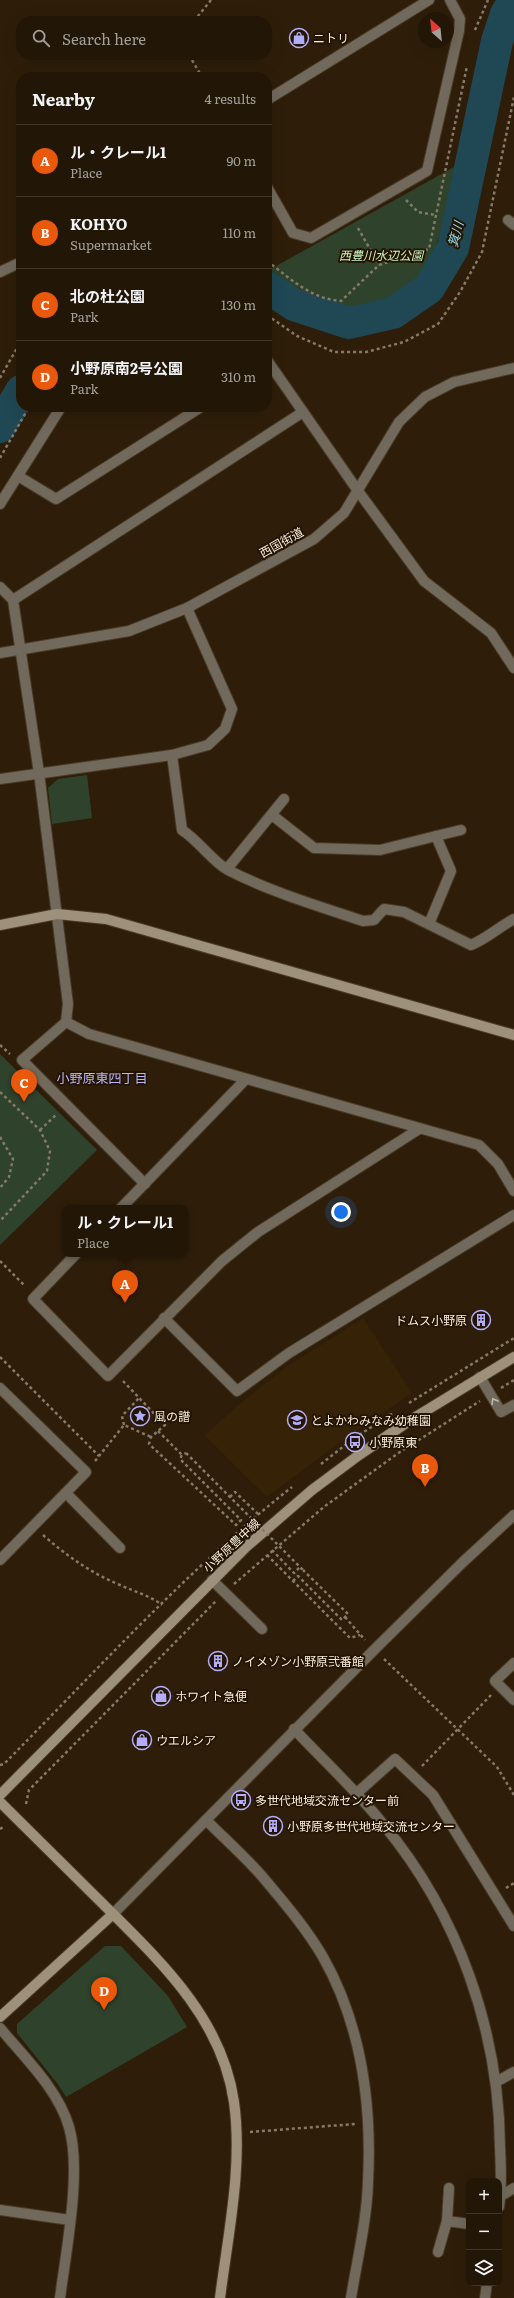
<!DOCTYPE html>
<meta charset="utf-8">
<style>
:root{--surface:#221607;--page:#2e2315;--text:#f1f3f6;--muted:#a29f9b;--line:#3f3528;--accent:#ea580c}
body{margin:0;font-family:Literata,"Noto Sans JP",serif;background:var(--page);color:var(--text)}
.controls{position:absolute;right:12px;bottom:12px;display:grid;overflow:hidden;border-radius:8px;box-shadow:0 4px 16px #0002}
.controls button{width:36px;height:36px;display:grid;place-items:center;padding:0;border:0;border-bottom:1px solid var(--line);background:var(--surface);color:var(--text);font:20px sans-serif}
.compass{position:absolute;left:418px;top:12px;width:36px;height:36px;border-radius:50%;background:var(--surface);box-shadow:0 4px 16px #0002;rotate:333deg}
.you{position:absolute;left:341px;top:1212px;width:14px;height:14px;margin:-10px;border:3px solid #fff;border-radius:50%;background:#1a73e8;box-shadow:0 0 0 6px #1a73e833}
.badge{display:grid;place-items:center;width:26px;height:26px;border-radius:50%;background:var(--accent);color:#fff;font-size:13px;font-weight:700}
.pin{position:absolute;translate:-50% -33px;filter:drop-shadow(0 1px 2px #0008)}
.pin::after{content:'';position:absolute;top:21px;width:14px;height:12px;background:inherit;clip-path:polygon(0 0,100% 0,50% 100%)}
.popup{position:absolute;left:62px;top:1205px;width:126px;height:52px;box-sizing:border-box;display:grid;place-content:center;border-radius:8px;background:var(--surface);filter:drop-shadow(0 1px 3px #0005);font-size:13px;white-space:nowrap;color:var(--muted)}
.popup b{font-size:15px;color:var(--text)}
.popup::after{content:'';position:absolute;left:50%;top:100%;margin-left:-8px;border:8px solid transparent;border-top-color:var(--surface)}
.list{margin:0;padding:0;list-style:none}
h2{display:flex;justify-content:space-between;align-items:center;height:52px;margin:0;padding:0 16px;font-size:17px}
h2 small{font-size:13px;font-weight:400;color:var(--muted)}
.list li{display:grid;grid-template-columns:26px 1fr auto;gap:12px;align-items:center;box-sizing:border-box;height:72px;padding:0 16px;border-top:1px solid var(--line)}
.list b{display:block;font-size:15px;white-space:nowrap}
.list p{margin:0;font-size:13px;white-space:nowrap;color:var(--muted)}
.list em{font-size:13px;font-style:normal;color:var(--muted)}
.icon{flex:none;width:22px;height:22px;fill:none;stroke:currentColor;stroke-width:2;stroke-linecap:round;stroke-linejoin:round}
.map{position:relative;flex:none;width:514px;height:2298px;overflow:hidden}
.search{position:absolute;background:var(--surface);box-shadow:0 4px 16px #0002;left:16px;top:16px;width:256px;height:44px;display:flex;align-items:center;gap:10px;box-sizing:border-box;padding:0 14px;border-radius:16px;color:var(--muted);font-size:15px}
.panel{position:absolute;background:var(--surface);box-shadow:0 4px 16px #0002;left:16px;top:72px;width:256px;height:340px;border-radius:16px}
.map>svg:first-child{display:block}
</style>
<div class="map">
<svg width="514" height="2298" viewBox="0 0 514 2298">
<rect width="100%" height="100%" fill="#2e1e09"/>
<path fill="#362206" d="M 363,1318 L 412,1393 L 350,1435 L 267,1497 L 205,1435 L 237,1406 L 286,1367 Z"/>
<g fill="#2f422b">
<path d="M 454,167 C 445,207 442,265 405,290 C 387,301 365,308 346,316 L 308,298 L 269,270 Z"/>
<path d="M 87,775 L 92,818 L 52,824 L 48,788 L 58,779 Z"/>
<path d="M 0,1054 L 97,1150 L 0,1245 Z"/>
<path d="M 105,1946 L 121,1946 L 168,1996 L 187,2027 L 66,2097 L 57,2083 L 17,2033 L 17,2024 Z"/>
</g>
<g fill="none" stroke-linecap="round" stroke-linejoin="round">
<g stroke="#1f4854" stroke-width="32">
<path d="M 267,287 L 294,305 L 349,323 L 393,313 L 429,288 L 453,248 L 497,41 L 506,14 L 514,1"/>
<path d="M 0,427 L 21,391"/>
</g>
<g stroke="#4a3b27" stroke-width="12">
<path id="lane" d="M 480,1377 L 501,1412 L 514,1405"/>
</g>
<g stroke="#4a3b27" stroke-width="12">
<g id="street">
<path d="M 267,100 L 429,0"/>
<path d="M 267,187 L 293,233 L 311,238 L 427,171 L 459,31 L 460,19 L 450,0"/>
<path d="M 508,220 L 514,225"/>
<path d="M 0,272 L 21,262"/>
<path d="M 267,360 L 358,491 L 424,581 L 491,633 L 514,668"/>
<path d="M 18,476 L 56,499 L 201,407"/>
<path d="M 0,504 L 61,407"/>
<path d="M 0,587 L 13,600 L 39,773 L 68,1004 L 66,1022 L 89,1034 L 479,1145 L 498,1164 L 514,1191"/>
<path d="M 13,600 L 303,412"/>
<path d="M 0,653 L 129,631 L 187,608 L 314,539 L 344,513 L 399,422 L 425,397 L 454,382 L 514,368"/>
<path d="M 172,755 L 182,830 C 199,841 212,861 228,870 C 271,892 318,906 363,921 L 374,920 L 384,909 L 404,912 L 471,945 C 486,939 499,927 514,919"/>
<path d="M 0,779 L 172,755 L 208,745 L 225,729 L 232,709 L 187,608"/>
<path d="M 272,815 L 314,848 L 380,850 L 436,836"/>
<path d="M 227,869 L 284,799"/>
<path d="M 429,924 L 451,871 L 436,836 L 461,830"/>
<path d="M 66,1022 L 22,1060 L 145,1184"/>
<path d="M 121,1208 L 246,1079"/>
<path d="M 76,1254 L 33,1299 L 108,1376 L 222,1261 L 258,1232 L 419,1129"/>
<path d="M 164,1318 L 237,1391 L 289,1353 L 514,1215"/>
<path d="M 0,1388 L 86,1472 L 0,1560"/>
<path d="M 66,1493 L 120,1548"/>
<path d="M 212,1580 L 262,1629"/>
<path d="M 514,1663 L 495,1681 L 514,1700"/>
<path d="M 294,1729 C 324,1761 356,1790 383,1824 C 458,1914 499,2030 500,2147 C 501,2167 502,2188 499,2207"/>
<path d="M 357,1793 L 395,1759 L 433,1795 L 514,1926"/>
<path d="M 206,1820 C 224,1838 244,1856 261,1875 C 283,1901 306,1928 323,1957 C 362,2026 372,2104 368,2182 C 367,2220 357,2260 351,2298"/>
<path d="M 113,1914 L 375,1649 L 463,1562 L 514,1515"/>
<path d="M 0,2028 C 24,2057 58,2089 69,2127 C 82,2171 66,2251 60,2298"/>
<path d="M 496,2082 L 514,2072"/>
<path d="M 501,2196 L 514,2188"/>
<path d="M 0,2210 L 70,2220"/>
<path d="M 447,2221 L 469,2224"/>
<path d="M 438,2252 L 447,2221 L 449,2188"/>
<path d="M 485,2298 L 487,2283"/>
</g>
</g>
<g stroke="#4a3b27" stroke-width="12">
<g id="secondary">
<path d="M 0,925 L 57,914 L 106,919 L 514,1035"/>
<path d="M 0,1795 L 246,1547 L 312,1490 L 359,1455 L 409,1421 L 514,1357"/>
<path d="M 0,1802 C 34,1836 69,1870 103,1904 C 160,1961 222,2018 234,2102 C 243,2167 228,2234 220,2298"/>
<path d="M 0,2017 L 113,1914"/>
</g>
</g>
<g stroke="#877968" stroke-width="2.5" stroke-dasharray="3 3" stroke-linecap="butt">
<path d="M 194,21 L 211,0"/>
<path d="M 475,30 L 488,0"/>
<path d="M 189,55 L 202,77"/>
<path d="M 406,200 L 418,212 L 436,215"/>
<path d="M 358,228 L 379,265"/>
<path d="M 267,261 C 291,279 311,299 341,301 L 379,265 L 429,249 L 467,66"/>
<path d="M 267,315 L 297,336 L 334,352 L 366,352 L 404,342 L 438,324 L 460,292 L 482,252 L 514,97"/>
<path d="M 0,378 L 21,341"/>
<path d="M 0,458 L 29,407"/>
<path d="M 0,1045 L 10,1054"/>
<path d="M 0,1092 L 40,1130 L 50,1151 L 47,1171 L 0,1221"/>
<path d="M 40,1130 L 57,1114"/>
<path d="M 0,1137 L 13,1159 L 9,1177 L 0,1188"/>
<path d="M 0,1261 L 25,1286"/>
<path d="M 0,1357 L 99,1456"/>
<path d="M 123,1381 L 165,1425 L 151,1437 L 149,1444 L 236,1525 L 241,1520 L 180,1459 L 182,1455 L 186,1453"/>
<path d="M 501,1388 L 514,1380"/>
<path d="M 409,1403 L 514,1338"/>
<path d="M 124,1425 L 122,1416 L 139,1398"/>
<path d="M 158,1431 L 182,1455"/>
<path d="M 95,1461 L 124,1425 L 151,1437"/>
<path d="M 321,1464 L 353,1439 L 393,1413"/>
<path d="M 230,1497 L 235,1492 L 258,1514"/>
<path d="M 43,1535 C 67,1556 91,1573 120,1585 C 135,1592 149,1595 162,1605"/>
<path d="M 272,1550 L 294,1573 L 300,1567"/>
<path d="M 267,1555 L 350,1638 L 360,1635"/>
<path d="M 293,1581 L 298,1576 L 342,1620 L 348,1614 L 303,1570"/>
<path d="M 234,1584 L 325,1506 L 400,1452 L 480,1401"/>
<path d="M 345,1617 L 365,1640"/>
<path d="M 384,1659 L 497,1767 L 514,1795"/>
<path d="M 0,1765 L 4,1764 C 96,1671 189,1568 292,1487"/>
<path d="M 422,1766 L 491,1695"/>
<path d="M 26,1804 L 29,1790 L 216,1601"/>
<path d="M 0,1829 L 3,1827"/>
<path d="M 506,1888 L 514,1883"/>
<path d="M 250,2132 L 355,2124"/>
</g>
<use href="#lane" stroke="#71695b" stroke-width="10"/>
<use href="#street" stroke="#71695b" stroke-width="10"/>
<use href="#secondary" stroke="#9e917c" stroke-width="10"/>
<path stroke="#877968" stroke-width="2.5" stroke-dasharray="3 3" stroke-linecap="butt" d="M 186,1453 L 303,1570"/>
</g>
<defs><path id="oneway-chevron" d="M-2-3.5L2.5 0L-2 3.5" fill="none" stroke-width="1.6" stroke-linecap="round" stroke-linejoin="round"/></defs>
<use stroke="#c1b8aa" href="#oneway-chevron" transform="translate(494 1401) rotate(-121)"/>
<defs>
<g id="shop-ring" transform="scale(1)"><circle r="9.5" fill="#241502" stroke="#b1adfa" stroke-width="1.5"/><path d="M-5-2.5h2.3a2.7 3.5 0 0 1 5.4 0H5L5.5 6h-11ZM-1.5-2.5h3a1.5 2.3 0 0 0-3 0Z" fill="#b1adfa"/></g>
<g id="building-ring" transform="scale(1)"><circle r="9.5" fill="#241502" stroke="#b1adfa" stroke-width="1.5"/><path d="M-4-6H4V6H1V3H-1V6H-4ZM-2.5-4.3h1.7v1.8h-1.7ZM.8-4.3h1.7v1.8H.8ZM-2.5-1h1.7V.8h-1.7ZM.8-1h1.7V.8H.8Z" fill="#b1adfa"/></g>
<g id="sight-ring" transform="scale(1)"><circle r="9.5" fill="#241502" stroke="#b1adfa" stroke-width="1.5"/><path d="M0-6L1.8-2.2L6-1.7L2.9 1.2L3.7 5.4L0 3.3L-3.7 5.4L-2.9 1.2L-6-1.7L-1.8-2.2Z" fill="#b1adfa"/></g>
<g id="school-ring" transform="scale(1)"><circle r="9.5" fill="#241502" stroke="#b1adfa" stroke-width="1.5"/><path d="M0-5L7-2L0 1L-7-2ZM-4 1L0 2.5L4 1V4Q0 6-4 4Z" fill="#b1adfa"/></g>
<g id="bus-ring" transform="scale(1)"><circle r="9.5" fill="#241502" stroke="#b1adfa" stroke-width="1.5"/><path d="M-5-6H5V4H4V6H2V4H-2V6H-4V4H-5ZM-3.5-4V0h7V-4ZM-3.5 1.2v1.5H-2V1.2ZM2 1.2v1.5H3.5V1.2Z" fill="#b1adfa"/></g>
</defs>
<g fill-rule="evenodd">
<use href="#shop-ring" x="299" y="38"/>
<use href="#building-ring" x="481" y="1320"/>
<use href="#sight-ring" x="140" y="1416"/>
<use href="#school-ring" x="297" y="1420"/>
<use href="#bus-ring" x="355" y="1442"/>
<use href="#building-ring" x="218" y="1661"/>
<use href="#shop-ring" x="161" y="1696"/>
<use href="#shop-ring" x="142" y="1740"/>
<use href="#bus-ring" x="241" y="1800"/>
<use href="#building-ring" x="273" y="1826"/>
</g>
<g text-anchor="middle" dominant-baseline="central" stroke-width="4" stroke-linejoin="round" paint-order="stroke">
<g font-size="12" fill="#f7ecdf" stroke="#241502" text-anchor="start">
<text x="313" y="38">ニトリ</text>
<text x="467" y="1320" text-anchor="end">ドムス小野原</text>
<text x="154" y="1416">風の譜</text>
<text x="311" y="1420">とよかわみなみ幼稚園</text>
<text x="369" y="1442">小野原東</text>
<text x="232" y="1661">ノイメゾン小野原弐番館</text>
<text x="175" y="1696">ホワイト急便</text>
<text x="156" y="1740">ウエルシア</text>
<text x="255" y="1800">多世代地域交流センター前</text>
<text x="287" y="1826">小野原多世代地域交流センター</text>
</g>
<g font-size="12" font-style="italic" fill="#c8f2c0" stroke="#241502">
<text x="381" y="255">西豊川水辺公園</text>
</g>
<g font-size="12" fill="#f7ecdf" stroke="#241502">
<text transform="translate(281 542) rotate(-29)">西国街道</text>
<text transform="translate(231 1545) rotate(-43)">小野原豊中線</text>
</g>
<g font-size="13" font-style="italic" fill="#8fd8f0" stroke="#241502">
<text transform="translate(455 234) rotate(-75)">箕川</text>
</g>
<g font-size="13" fill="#b9b6fd" stroke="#241502">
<text x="102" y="1077">小野原東四丁目</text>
</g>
</g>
</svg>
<div class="controls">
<button>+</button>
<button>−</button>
<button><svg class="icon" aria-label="layers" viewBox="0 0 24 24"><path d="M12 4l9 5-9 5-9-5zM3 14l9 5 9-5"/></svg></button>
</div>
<svg class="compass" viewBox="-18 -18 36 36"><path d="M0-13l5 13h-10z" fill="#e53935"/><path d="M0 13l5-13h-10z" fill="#a29f9b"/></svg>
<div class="you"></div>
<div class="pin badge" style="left:125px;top:1303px">A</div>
<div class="popup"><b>ル・クレール1</b>Place</div>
<div class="pin badge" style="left:425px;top:1487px">B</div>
<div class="pin badge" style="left:24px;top:1102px">C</div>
<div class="pin badge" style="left:104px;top:2010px">D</div>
<div class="search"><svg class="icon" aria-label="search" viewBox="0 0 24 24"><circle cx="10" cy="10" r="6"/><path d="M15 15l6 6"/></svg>Search here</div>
<section class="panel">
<h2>Nearby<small>4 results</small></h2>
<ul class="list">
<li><span class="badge">A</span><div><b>ル・クレール1</b><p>Place</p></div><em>90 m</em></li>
<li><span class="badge">B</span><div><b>KOHYO</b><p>Supermarket</p></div><em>110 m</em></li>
<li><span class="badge">C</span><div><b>北の杜公園</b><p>Park</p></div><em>130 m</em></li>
<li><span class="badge">D</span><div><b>小野原南2号公園</b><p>Park</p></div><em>310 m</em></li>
</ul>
</section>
</div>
